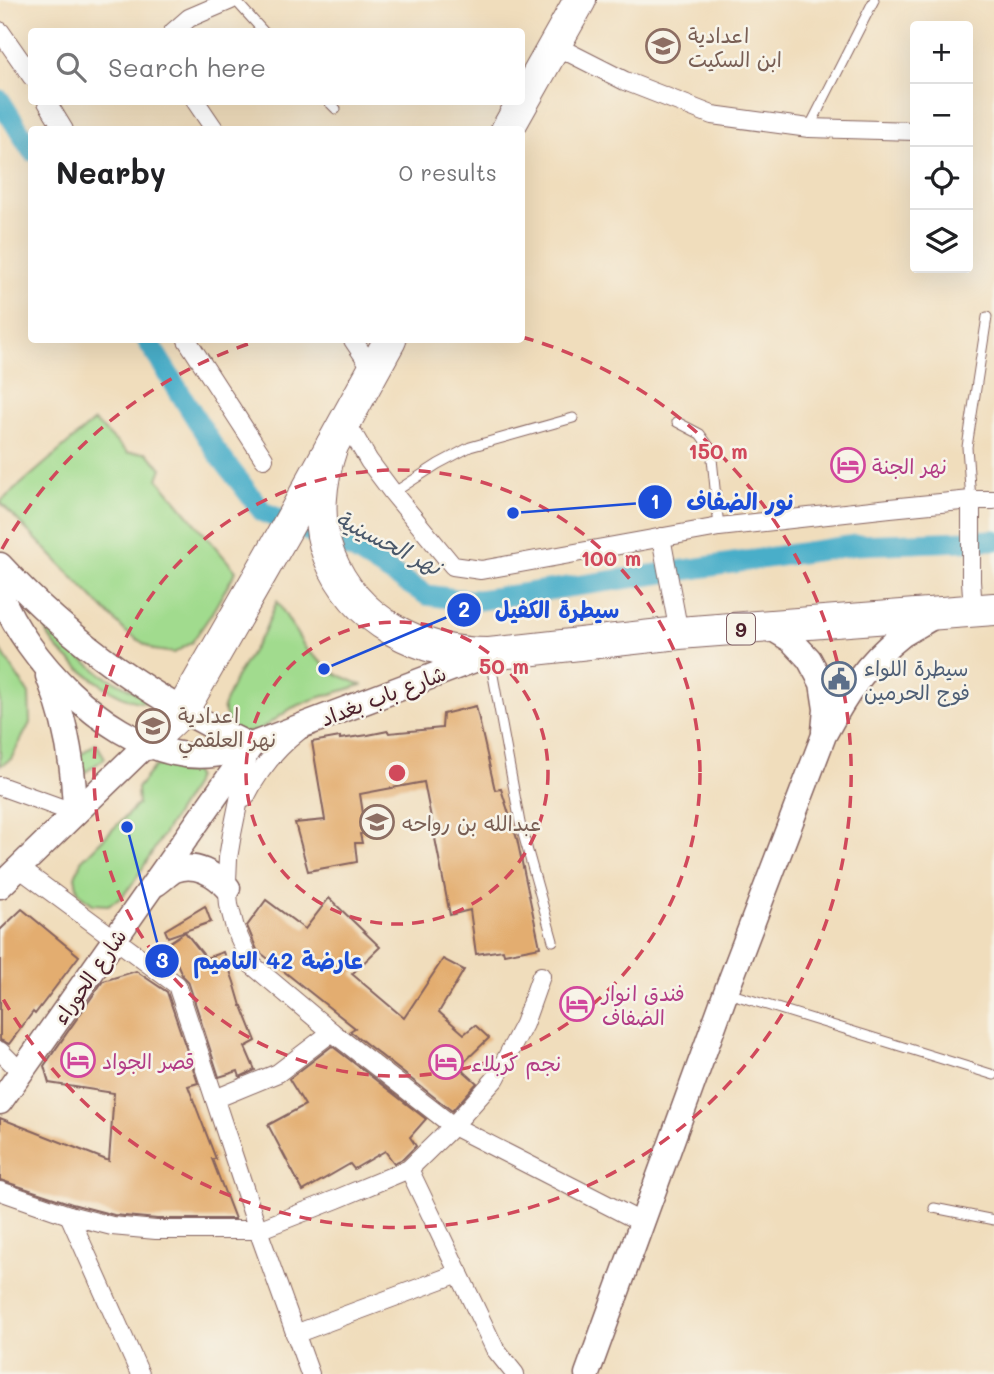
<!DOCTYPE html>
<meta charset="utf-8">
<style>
:root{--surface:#fff;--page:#f2f2f2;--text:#202124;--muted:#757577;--line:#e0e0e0}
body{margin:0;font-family:Mali,"Playpen Sans Arabic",sans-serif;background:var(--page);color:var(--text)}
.controls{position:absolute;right:21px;top:21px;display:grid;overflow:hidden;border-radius:7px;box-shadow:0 7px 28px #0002}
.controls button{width:63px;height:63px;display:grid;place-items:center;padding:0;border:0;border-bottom:2px solid var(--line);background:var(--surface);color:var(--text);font:35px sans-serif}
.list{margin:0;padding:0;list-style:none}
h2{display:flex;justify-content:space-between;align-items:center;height:91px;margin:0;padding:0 28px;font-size:30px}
h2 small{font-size:23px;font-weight:400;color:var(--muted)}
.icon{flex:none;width:38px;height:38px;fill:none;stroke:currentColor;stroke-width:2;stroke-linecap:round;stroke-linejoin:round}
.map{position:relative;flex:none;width:994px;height:1374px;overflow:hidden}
.search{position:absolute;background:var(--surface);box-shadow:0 7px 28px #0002;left:28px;top:28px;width:497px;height:77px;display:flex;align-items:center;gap:18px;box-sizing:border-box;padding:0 24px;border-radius:7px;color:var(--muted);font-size:26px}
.panel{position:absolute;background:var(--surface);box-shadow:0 7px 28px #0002;left:28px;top:126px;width:497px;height:217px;border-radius:7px}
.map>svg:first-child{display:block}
</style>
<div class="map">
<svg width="994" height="1374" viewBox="0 0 994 1374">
<rect width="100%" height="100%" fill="#f7f3e8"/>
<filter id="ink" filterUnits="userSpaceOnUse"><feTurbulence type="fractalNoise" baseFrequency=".0143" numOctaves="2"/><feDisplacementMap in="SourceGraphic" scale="14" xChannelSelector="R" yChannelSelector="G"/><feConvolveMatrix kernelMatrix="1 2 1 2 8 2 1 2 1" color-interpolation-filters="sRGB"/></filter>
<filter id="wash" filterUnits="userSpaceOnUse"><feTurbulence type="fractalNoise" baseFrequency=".00686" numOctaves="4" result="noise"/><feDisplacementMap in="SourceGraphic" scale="28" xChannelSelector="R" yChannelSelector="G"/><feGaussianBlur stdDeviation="1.57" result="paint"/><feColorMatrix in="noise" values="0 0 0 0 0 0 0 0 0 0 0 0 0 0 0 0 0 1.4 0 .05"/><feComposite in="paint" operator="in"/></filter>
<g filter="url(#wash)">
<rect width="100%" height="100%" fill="#f0ddbc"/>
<g fill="#a1db8e" stroke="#767d5c" stroke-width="2">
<path d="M 94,421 L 128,453 L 146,452 L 162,468 L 158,479 L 236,571 L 210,616 L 192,642 L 174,653 L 154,650 L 126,632 L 0,502 Z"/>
<path d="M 277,601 L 306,649 L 334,673 L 362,685 L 314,699 L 292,708 L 259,730 L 242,734 L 229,724 L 223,707 L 236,677 L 264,632 Z"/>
<path d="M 49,626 L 77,655 L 103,675 L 145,697 L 146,702 C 124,706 61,659 50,638 C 48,635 47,631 46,628 Z"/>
<path d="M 0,649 L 29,694 L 30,723 L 11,759 L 0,766 Z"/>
<path d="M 96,743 L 105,758 L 84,773 L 74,759 Z"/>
<path d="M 170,762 L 190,766 L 196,776 L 193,786 L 134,882 L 121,898 L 108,905 L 93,904 L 83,897 L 78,891 L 75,877 L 81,861 L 138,804 L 137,788 L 154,767 Z"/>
</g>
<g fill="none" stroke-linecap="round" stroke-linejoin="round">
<g stroke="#4aaec9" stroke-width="21">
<path d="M 0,100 L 32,151"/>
<path d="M 147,340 L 216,451 L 263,512 L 354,550 L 427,595 L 455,599 L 479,600 L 856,545 L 994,540"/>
</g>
</g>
<g id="blocks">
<g fill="#e3ad70">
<path d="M 476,706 L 495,790 L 501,789 L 517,839 L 540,947 L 504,954 L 503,950 L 476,954 L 470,910 L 450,915 L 424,782 L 360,794 L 366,833 L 360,834 L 362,843 L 355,843 L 357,862 L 308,871 L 295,823 L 325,820 L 312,742 L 340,737 L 340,739 L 368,735 L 388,731 L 389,733 L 442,728 L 443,714 Z"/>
<path d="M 329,898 L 380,947 L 352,974 L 404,1018 L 443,959 L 464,970 L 439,1012 L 464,1034 L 475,1025 L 489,1038 L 459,1067 L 477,1083 L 452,1111 L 350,1031 L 355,1028 L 257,950 L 247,926 L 266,900 L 305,929 Z"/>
<path d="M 205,906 L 211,922 L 168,937 L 165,930 Z"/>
<path d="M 22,909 L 79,956 L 35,1014 L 33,1012 L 9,1044 L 0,1040 L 0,930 Z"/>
<path d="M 185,932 L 206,958 L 223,952 L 234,982 L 241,1006 L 242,1006 L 256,1041 L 245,1047 L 255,1070 L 240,1077 L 238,1071 L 219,1077 L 188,981 L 182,975 L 177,963 L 164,946 Z"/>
<path d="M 136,971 L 167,992 L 198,1083 L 188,1086 L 216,1159 L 212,1159 L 235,1219 L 157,1219 L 114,1215 L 72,1204 L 0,1180 L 0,1118 L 109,1161 L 114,1093 L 49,1083 L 44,1066 L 103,981 Z"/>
<path d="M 332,1046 L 426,1119 L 410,1137 L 416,1146 L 403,1159 L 394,1163 L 385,1151 L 354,1169 L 350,1164 L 303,1191 L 268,1125 L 305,1105 L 289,1079 Z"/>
</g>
</g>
</g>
<g filter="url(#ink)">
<use href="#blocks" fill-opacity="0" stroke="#84625e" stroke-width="2"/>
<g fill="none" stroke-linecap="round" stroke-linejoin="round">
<g stroke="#84625e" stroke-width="11">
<g id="lane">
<path d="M 235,0 L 264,32"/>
<path d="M 329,102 L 336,109"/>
<path d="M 809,128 L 874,0"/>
<path d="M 677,422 L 700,434 L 711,449 L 719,527"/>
<path d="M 393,493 L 438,464 L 470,447 L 573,418"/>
<path d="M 971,500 L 967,447 L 987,317"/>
<path d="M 490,659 L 520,823 L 553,941"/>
<path d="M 728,993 L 994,1075"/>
<path d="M 934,1208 L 994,1220"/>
</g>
</g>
<g stroke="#84625e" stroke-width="20">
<g id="street">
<path d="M 0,31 L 32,77"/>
<path d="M 173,32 L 189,18 L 231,0"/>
<path d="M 554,45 L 625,81 L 712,115 L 809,128 L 915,131"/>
<path d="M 47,102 L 64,130"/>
<path d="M 196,102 L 215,130"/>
<path d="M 187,340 L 264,459"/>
<path d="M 353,340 L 373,370"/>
<path d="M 345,420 L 369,461 L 393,493 L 453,566 L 481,570 L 719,527 L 890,508 L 971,500 L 994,500"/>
<path d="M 971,500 L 971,581 L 973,610"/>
<path d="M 661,537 L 679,633"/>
<path d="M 248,756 L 232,834 L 228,858 L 227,881 L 229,905 L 235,928 L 251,964 L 332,1032 L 453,1126 L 641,1222"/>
<path d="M 0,786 L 75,813"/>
<path d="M 245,798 C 258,771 276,749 299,731"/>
<path d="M 19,868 L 177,985 L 258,1230 L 310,1374"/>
<path d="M 0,1051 L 21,1072"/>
<path d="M 215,1099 L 278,1073 L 332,1032"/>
<path d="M 409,1169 L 495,1349 L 515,1374"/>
<path d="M 0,1191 L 69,1215 L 112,1226 L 156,1230 L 258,1230 L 337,1199 L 409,1169 L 453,1126 L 496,1078 L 524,1024 L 541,976"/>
<path d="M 69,1215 L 140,1374"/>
<path d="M 295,1334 L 459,1273"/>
</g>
</g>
<g stroke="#84625e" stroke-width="27">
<g id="secondary">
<path d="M 0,565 C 72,643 154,700 251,746"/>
<path d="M 0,593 C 27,660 102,737 174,753 C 195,758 217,756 238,750 L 485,656"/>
<path d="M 768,626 L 791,640 L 809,659 L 822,683 L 826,709 L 824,731"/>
<path d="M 48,676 C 66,720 74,765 75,813"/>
<path d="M 156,884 C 162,880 169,873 175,870 C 195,862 215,874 228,888"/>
<path d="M 0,886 L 147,744"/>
<path d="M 0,1102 L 251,746"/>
<path d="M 587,1374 L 726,992 L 824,735 C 845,696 866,663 902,635 C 913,628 925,622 936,615"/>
</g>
</g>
<g stroke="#84625e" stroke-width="34">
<g id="highway">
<path d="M 507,130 L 580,0"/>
<path d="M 332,445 C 320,480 315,521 329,556 C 355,622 421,654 489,654 L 679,633 L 994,609"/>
<path d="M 147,744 L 182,711 L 285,531 L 390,340"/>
</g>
</g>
<use href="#lane" stroke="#fff" stroke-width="9"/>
<use href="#street" stroke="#fff" stroke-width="18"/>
<use href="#secondary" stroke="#fff" stroke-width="24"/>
<use href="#highway" stroke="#fff" stroke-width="32"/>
</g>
</g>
<g fill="none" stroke="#d1495b" stroke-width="3.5" stroke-dasharray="12 9">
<circle cx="397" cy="773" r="151"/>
<circle cx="397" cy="773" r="303"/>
<path d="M2 549A454 454 0 0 1 260 340M522 337A454 454 0 1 1 2 997"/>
</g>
<defs>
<g id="school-ring" transform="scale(1.75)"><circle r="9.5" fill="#f7f3e8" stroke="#8d6e63" stroke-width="1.5"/><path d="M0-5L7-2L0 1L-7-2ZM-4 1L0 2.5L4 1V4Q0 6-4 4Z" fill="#8d6e63"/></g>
<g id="hotel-ring" transform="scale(1.75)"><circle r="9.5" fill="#f7f3e8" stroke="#d1479c" stroke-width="1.5"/><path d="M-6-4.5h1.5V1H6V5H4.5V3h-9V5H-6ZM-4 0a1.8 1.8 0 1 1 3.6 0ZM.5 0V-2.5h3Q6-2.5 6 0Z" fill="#d1479c"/></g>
<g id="civic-ring" transform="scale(1.75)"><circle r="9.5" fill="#f7f3e8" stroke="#5c6f8a" stroke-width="1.5"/><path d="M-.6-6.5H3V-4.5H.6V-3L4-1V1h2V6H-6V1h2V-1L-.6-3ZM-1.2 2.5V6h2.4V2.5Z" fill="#5c6f8a"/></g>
</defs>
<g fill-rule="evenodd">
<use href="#school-ring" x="663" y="46"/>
<use href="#hotel-ring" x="848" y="465"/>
<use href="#civic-ring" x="839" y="679"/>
<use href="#school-ring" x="153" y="726"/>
<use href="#school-ring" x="377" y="822"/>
<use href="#hotel-ring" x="577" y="1004"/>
<use href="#hotel-ring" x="78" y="1060"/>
<use href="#hotel-ring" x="446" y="1062"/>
</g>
<g text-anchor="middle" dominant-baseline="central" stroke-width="5" stroke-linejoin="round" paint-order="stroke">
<rect fill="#f7f3e8" stroke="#7e5f64" stroke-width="2" x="727" y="613.5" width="28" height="31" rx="5"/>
<g font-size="19" font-weight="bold" fill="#4a1f2b">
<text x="741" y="629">9</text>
</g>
<g font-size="21" fill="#785e54" stroke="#f7f3e8" text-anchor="start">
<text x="688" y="34">اعدادية<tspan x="688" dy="24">ابن السكيت</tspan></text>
<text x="178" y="714">اعدادية<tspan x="178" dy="24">نهر العلقمي</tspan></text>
<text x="402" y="822">عبدالله بن رواحه</text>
</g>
<g font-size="21" fill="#b23c85" stroke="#f7f3e8" text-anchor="start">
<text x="872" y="465">نهر الجنة</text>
<text x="602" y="992">فندق انوار<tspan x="602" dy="24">الضفاف</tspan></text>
<text x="102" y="1060">قصر الجواد</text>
<text x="471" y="1062">نجم كربلاء</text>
</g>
<g font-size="21" fill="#4e5e75" stroke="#f7f3e8" text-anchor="start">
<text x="864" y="667">سيطرة اللواء<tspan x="864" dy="24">فوج الحرمين</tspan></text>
</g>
<g font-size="21" fill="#4a1f2b" stroke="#f7f3e8">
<text transform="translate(383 695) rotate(-21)">شارع باب بغداد</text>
<text transform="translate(89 976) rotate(-55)">شارع الحوراء</text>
</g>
<g font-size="23" font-style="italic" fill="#4a586a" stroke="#f7f3e8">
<text transform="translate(389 542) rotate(27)">نهر الحسينية</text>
</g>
</g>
<circle cx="397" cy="773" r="10" fill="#d1495b" stroke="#f7f3e8" stroke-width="3.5"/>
<g font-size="21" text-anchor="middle" font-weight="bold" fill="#d1495b" stroke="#f7f3e8" stroke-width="5" stroke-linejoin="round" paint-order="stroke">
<text x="718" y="459">150 m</text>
<text x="611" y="566">100 m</text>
<text x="504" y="674">50 m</text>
</g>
<path fill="none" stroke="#1d4ed8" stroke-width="2.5" d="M513 513L655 502M324 669L464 610M127 827L162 961"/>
<g fill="#1d4ed8" stroke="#f7f3e8" stroke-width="2.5">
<circle cx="513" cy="513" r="7"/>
<circle cx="324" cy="669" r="7"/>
<circle cx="127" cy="827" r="7"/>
<circle cx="655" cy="502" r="18"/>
<circle cx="464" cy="610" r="18"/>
<circle cx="162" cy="961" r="18"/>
</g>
<g font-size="21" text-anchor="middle" font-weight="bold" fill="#fff">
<text x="655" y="509">1</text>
<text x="464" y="617">2</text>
<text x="162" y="968">3</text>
</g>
<g font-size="23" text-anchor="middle" font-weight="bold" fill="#1d4ed8" stroke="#f7f3e8" stroke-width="5" stroke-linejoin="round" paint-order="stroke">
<text x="740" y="510">نور الضفاف</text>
<text x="557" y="618">سيطرة الكفيل</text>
<text x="278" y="969">عارضة 42 التاميم</text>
</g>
</svg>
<div class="controls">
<button>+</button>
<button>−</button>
<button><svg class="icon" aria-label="locate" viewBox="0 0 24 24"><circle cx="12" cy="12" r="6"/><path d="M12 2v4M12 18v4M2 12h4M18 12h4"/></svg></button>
<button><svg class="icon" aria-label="layers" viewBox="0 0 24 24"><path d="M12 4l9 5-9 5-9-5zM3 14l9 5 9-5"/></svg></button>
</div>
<div class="search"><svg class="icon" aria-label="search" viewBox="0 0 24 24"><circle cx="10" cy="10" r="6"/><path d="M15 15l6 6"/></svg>Search here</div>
<section class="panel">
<h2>Nearby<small>0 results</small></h2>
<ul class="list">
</ul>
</section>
</div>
